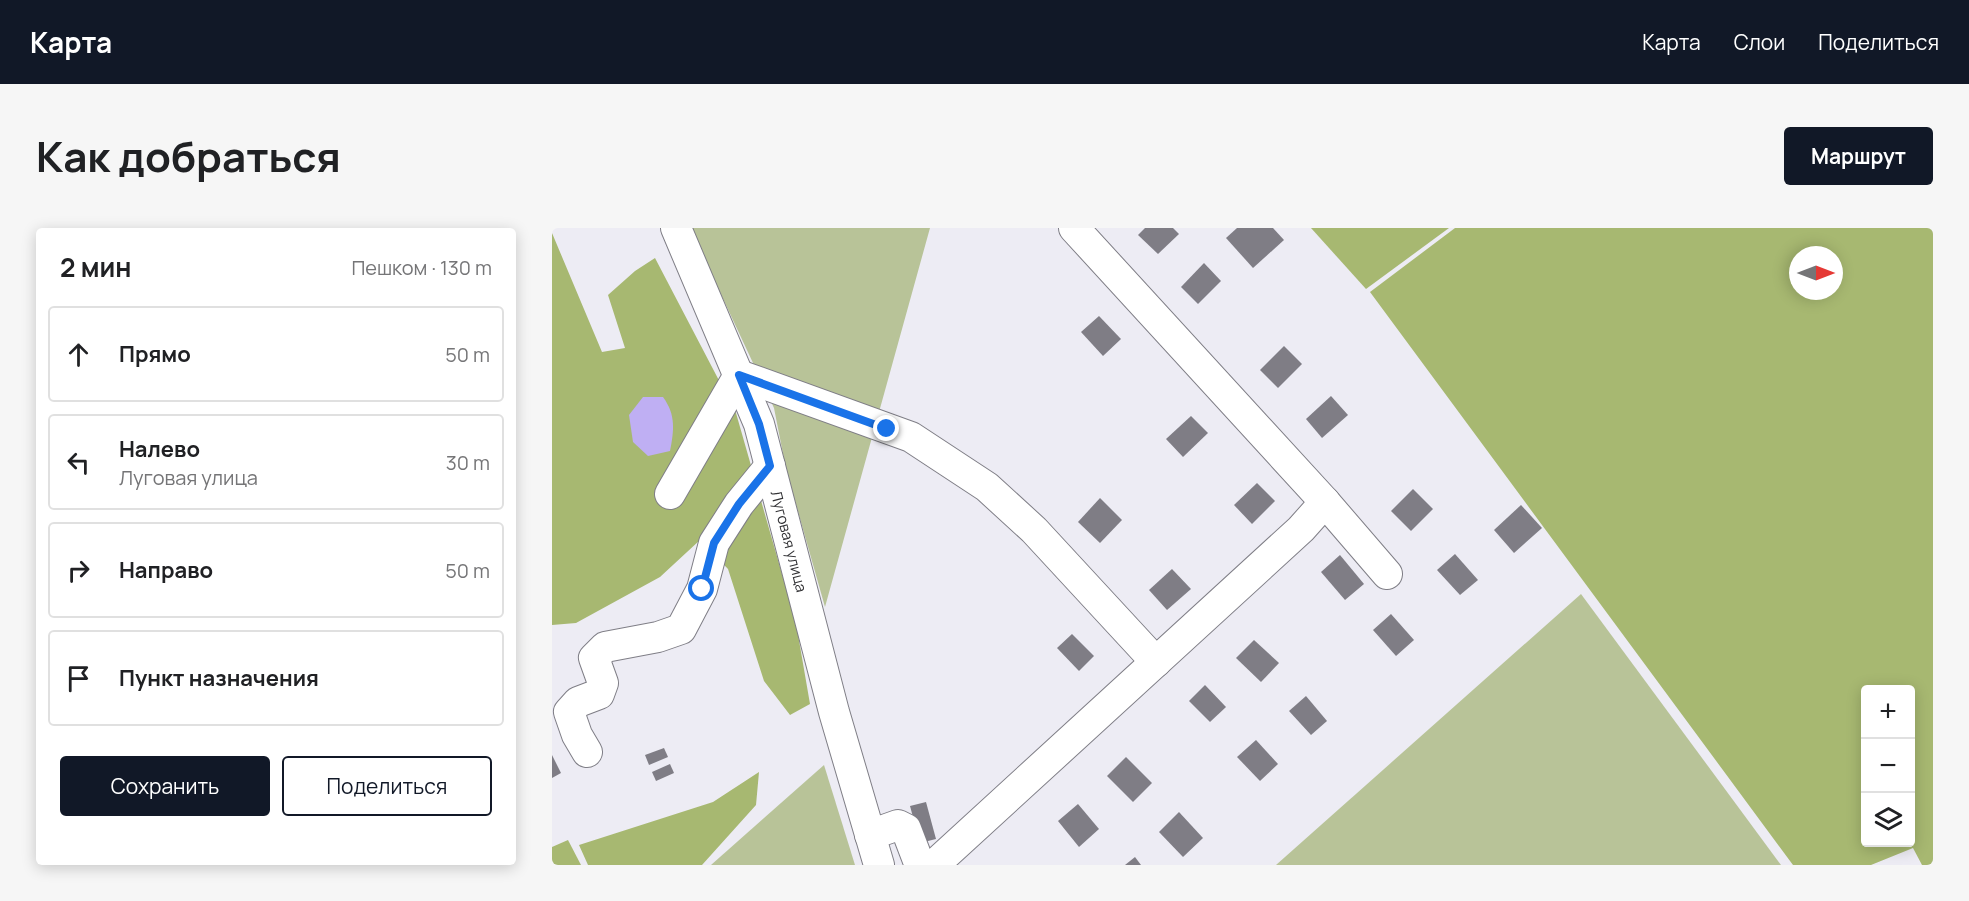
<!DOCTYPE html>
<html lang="ru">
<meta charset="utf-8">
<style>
:root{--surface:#fff;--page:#f6f6f6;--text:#202124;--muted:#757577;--line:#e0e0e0;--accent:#111827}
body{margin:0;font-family:Manrope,sans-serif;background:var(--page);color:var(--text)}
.controls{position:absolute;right:18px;bottom:18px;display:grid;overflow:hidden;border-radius:6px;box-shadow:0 3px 15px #0003}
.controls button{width:54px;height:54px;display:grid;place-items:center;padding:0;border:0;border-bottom:2px solid var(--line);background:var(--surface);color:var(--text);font:30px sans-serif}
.compass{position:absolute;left:1237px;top:18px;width:54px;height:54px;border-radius:50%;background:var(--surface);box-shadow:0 3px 15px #0003;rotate:90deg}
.stop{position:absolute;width:18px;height:18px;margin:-14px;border:4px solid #1a73e8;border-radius:50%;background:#fff}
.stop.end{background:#1a73e8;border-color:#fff;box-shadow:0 2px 6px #0008}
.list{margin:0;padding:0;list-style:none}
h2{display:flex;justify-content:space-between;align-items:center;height:78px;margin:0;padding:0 24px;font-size:26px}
h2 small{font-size:20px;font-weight:400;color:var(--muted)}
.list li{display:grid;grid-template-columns:39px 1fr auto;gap:18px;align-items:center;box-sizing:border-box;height:96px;margin:0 12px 12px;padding:0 12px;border:2px solid var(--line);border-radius:6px}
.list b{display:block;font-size:22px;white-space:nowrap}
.list p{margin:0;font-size:20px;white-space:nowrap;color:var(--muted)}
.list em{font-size:20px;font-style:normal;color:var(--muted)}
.actions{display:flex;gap:12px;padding:18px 24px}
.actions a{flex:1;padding:14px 0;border:2px solid var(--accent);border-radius:6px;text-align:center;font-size:21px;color:var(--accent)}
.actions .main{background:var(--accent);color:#fff}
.icon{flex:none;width:33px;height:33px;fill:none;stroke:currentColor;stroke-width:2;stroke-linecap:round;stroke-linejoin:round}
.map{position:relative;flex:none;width:1381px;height:637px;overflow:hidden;border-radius:6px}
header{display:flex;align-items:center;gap:36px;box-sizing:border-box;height:84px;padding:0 30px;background:var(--accent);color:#fff}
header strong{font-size:28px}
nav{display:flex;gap:33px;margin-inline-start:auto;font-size:21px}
.intro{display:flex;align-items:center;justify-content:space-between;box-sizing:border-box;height:144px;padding:0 36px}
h1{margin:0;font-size:42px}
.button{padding:15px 27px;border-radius:6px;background:var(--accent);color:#fff;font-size:21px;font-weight:700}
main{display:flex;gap:36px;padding:0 36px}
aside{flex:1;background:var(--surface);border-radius:6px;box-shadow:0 3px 15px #0003}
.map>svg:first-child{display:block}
</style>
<header>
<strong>Карта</strong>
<nav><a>Карта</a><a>Слои</a><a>Поделиться</a></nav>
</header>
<div class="intro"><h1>Как добраться</h1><a class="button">Маршрут</a></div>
<main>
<aside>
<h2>2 мин<small>Пешком · 130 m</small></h2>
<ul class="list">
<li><svg class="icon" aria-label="ahead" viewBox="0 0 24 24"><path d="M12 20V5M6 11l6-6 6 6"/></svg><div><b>Прямо</b></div><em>50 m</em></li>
<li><svg class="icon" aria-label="left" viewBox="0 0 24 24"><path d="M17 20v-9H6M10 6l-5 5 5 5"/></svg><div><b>Налево</b><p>Луговая улица</p></div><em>30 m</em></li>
<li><svg class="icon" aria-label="right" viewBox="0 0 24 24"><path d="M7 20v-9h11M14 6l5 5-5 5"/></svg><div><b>Направо</b></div><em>50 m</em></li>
<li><svg class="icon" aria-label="arrive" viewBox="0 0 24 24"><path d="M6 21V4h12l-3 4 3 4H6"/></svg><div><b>Пункт назначения</b></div></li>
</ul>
<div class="actions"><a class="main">Сохранить</a><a>Поделиться</a></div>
</aside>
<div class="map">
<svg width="1381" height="637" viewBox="0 0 1381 637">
<rect width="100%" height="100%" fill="#edecf4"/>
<g fill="#b8c398">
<path d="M 138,0 L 378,0 L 273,379 L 234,241 L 222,180 Z"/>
<path d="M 1029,366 L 1229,637 L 724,637 Z"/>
<path d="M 272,537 L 303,637 L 159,637 Z"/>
</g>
<g fill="#a7b871" fill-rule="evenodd">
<path d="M 759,0 L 897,0 L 814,61 Z"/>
<path d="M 903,0 L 1381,0 L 1381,637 L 1370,637 L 1361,620 L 1319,637 L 1241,637 L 818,64 ZM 1246,27 L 1282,27 L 1282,63 L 1246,63 ZM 1358,461 L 1358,614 L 1314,614 L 1314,461 Z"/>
<path d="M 0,5 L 50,124 L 73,120 L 56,67 L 83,43 L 103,30 L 184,185 L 244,395 L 258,476 L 238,487 L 212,453 L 176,341 L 148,312 L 108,349 L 24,395 L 0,397 Z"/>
<path d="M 207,544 L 204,577 L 150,637 L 36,637 L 27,617 L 161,574 Z"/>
<path d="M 16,612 L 29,637 L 0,637 L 0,619 Z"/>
</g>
<path fill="#bfaff3" d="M 91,169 L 111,169 C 124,187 122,202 118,223 L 96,228 L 81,214 L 77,187 Z"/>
<g fill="#7f7d85">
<path d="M 593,0 L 621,0 L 627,6 L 606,26 L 586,7 Z"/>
<path d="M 685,0 L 721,0 L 732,12 L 701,40 L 674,10 Z"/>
<path d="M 652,35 L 669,53 L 646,76 L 629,59 Z"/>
<path d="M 547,88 L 569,111 L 551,128 L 529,104 Z"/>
<path d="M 732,118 L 750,136 L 726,160 L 708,142 Z"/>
<path d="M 779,168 L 796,187 L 770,210 L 754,191 Z"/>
<path d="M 639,188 L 656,205 L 631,229 L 614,211 Z"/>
<path d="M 705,255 L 723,273 L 700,296 L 682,277 Z"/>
<path d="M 861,261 L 881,281 L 859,303 L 839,283 Z"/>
<path d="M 548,270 L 570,292 L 548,315 L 526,294 Z"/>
<path d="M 969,277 L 990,300 L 962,325 L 942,302 Z"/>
<path d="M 903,326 L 926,352 L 908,367 L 885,342 Z"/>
<path d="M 788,327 L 812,356 L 793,372 L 769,344 Z"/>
<path d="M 620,341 L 639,361 L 615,382 L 597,362 Z"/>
<path d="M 839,386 L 862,412 L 844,428 L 821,402 Z"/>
<path d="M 520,406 L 542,428 L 527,443 L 505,420 Z"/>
<path d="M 702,412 L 727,435 L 709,454 L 684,430 Z"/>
<path d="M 653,457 L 674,479 L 658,494 L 637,473 Z"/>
<path d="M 754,468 L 775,493 L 759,507 L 737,483 Z"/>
<path d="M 704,512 L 726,536 L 708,553 L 685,529 Z"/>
<path d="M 112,520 L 116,529 L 97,537 L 93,527 Z"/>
<path d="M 0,527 L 9,545 L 0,550 Z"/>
<path d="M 574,529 L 600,555 L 581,574 L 555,548 Z"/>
<path d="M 118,536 L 122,545 L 104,553 L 100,544 Z"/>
<path d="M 374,574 L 384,611 L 368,615 L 358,578 Z"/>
<path d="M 526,576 L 547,601 L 527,619 L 506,593 Z"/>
<path d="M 627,584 L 651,610 L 631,629 L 607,604 Z"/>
<path d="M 583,629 L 589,637 L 573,637 Z"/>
</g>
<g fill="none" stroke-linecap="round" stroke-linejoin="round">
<g stroke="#7f7e86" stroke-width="32">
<g id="minor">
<path id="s1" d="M 124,0 L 207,196 L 282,484 L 327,637"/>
<path d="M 118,266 L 187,147 L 359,209 L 435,259 L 482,302 L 604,434"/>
<path d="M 773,274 L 835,346"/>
<path d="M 35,524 L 25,507 L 17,484 L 26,474 L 47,466 L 51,455 L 42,430 L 53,419 L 106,409 L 129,401 L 150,361 L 162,315 L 187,276 L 218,238"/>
<path d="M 318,607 L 346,597 L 354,601 L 367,635 L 380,637"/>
<path d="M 382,637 L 749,301 L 773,274 L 522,0"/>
</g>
</g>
<use href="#minor" stroke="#fff" stroke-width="30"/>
</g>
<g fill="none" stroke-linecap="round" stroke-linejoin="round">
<path stroke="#1a73e8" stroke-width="8" d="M 150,361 L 162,315 L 187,276 L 218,238 L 207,196 L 187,147 L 335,201"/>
</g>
<g text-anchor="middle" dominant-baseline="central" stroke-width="4.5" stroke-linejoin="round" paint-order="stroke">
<g font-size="15" fill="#323235" stroke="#fff">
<text stroke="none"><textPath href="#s1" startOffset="334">Луговая улица</textPath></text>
</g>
</g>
</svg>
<div class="controls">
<button>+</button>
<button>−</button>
<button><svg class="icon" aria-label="layers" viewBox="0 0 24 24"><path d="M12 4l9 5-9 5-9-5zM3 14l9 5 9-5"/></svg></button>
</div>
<svg class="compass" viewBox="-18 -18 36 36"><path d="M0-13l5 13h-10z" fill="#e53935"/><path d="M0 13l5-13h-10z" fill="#757577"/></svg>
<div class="stop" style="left:150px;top:361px"></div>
<div class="stop end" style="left:335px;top:201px"></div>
</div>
</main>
